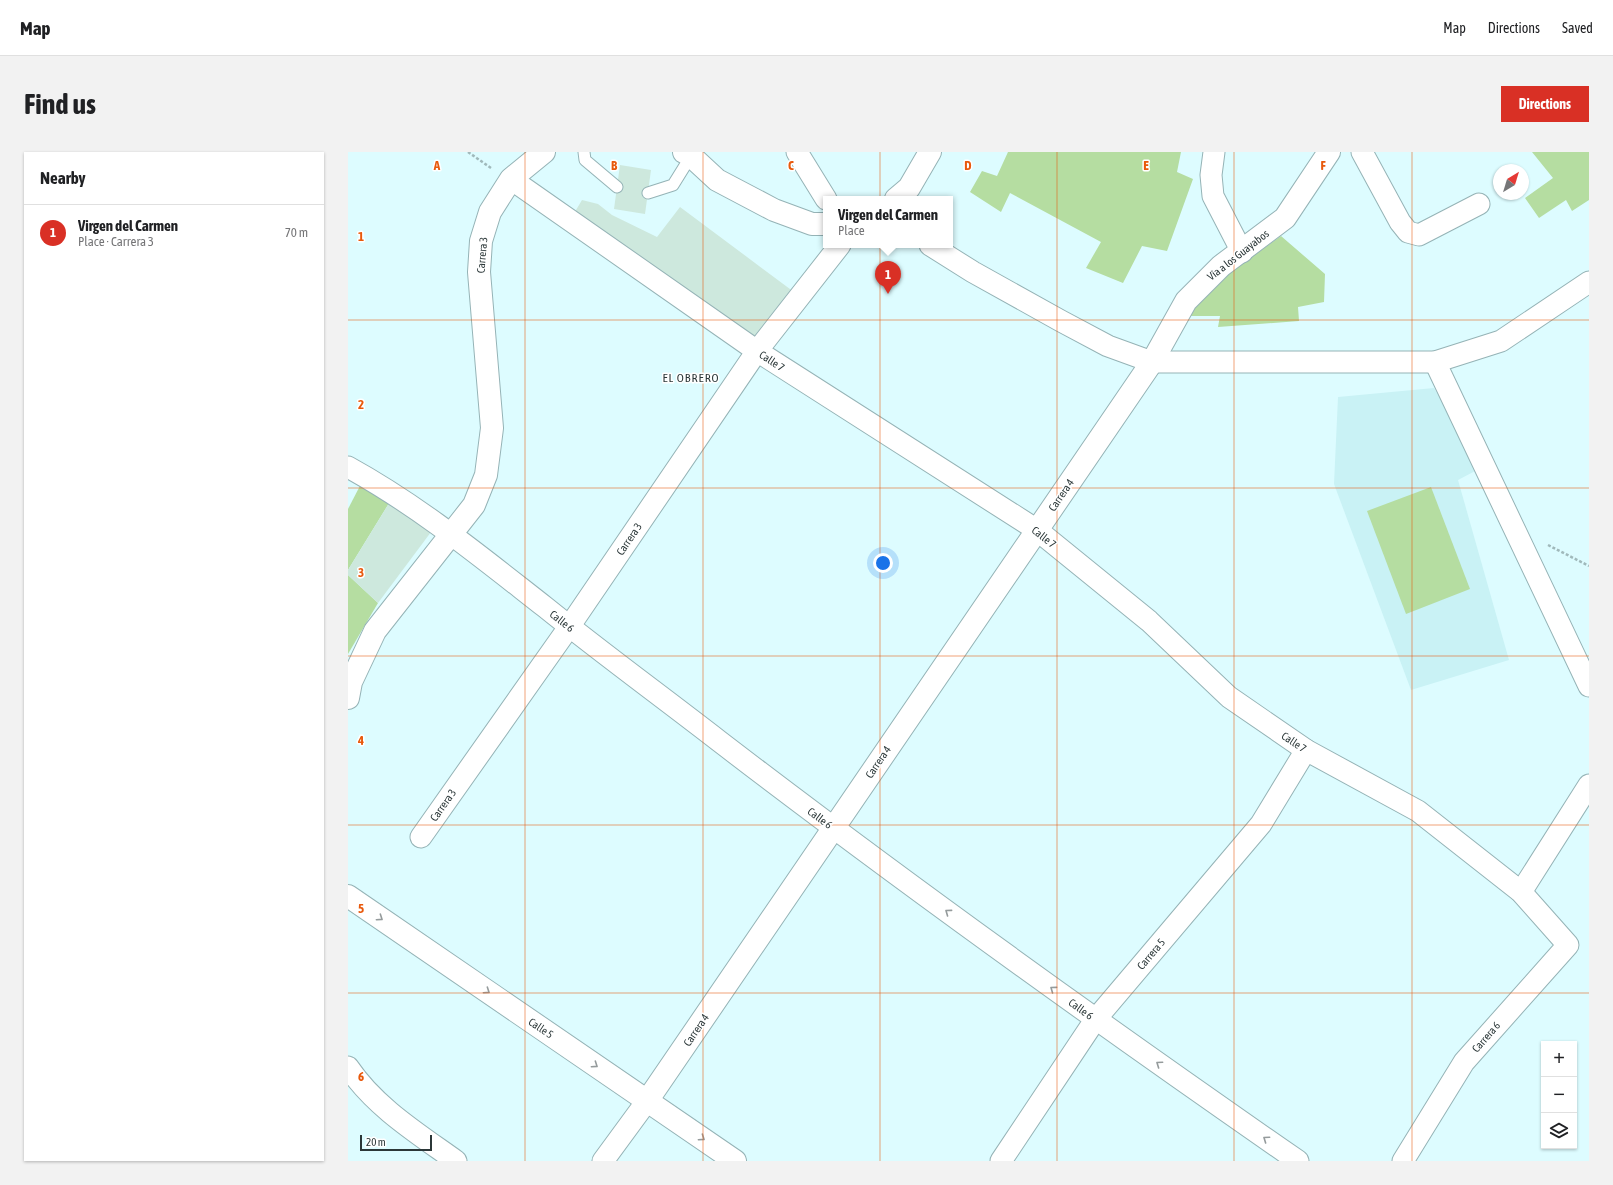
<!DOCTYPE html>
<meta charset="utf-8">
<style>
:root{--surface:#fff;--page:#f2f2f2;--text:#202124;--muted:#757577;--line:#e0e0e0;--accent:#d93025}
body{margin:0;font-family:"Asap Condensed",sans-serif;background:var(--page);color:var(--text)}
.controls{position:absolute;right:12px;bottom:12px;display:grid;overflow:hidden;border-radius:0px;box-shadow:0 1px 3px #0004}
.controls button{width:36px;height:36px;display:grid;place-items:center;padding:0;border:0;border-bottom:1px solid var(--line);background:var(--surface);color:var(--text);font:20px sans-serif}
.compass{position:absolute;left:1145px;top:12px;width:36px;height:36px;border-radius:50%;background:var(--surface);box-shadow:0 1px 3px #0004;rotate:38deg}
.scale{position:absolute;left:12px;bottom:10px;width:72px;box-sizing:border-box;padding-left:4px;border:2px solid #2b3738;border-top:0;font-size:11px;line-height:14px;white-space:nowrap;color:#2b3738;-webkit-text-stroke:3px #fff;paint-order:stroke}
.you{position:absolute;left:535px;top:411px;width:14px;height:14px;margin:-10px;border:3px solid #fff;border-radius:50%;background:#1a73e8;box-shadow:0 0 0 6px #1a73e833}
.badge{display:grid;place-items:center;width:26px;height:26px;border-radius:50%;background:var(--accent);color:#fff;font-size:13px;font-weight:700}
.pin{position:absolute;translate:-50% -33px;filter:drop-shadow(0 1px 2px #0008)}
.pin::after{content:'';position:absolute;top:21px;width:14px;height:12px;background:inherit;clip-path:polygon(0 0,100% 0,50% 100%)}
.popup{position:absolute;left:475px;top:44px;width:130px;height:52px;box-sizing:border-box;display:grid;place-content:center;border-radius:0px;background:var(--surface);filter:drop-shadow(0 1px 3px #0005);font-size:13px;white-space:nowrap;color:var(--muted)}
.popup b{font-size:15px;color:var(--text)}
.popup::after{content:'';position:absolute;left:50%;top:100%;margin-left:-8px;border:8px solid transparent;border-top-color:var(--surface)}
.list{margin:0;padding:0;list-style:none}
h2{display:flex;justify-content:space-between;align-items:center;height:52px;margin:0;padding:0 16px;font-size:17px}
h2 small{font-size:13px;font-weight:400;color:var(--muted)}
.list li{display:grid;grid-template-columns:26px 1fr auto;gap:12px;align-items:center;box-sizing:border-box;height:56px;padding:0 16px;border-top:1px solid var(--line)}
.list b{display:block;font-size:15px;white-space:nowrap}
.list p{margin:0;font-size:13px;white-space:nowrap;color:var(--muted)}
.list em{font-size:13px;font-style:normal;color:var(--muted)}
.icon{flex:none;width:22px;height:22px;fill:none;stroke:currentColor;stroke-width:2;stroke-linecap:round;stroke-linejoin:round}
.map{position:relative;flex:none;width:1241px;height:1009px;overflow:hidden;border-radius:0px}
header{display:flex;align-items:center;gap:24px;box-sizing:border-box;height:56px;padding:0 20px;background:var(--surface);border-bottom:1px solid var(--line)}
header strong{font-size:19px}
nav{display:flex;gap:22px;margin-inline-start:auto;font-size:14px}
.intro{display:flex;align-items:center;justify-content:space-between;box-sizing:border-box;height:96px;padding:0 24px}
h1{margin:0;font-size:28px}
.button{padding:10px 18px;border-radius:0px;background:var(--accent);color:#fff;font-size:14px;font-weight:700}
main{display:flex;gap:24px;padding:0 24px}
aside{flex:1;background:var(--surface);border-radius:0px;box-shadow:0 1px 3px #0004}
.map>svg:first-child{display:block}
</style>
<header>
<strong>Map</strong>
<nav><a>Map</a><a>Directions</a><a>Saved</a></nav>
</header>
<div class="intro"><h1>Find us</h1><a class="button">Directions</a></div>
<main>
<aside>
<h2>Nearby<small></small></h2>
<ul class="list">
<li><span class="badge">1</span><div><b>Virgen del Carmen</b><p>Place · Carrera 3</p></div><em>70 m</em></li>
</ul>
</aside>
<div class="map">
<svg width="1241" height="1009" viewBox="0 0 1241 1009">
<rect width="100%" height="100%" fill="#ddfcff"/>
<path fill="#c9f2f5" d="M 1086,236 L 1131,317 L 1110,328 L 1161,508 L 1063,538 L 986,332 L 990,245 Z"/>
<g fill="#b5dda1">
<path d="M 660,0 L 833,0 L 829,20 L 845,27 L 819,99 L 794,94 L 775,131 L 738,116 L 753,90 L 662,41 L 653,60 L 622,40 L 634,19 L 649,24 Z"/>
<path d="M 1184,0 L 1241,0 L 1241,48 L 1224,59 L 1218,48 L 1191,66 L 1177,46 L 1205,26 Z"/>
<path d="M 933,84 L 977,122 L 976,150 L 950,155 L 951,169 L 870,175 L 872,164 L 839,164 L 874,126 Z"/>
<path d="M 15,328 L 43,348 L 0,418 L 0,357 Z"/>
<path d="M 1083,335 L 1122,437 L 1058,462 L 1019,359 Z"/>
<path d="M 0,423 L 30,451 L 0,502 Z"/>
</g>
<g fill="#cde8dd">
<path d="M 272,13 L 303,18 L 297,62 L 266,57 Z"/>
<path d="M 234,48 L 250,52 L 264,63 L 309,85 L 332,55 L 446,140 L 406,191 L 222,68 Z"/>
<path d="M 43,348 L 83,380 L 30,451 L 0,423 L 0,418 Z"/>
</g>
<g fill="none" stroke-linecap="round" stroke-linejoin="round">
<g stroke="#95b3b6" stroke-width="13">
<g id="service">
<path d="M 236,0 L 237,8 L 269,35"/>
<path d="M 300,41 L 325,33 L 343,4"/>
</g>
</g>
<g stroke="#95b3b6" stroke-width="23">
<g id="minor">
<path d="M 449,0 L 478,47"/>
<path d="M 866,0 L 863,23 L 865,44 L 894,100"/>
<path d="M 1014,0 L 1052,70 L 1060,80 L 1071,83 L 1131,52"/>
<path d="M 163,27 L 409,199 L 689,378 L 801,469 L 881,545 L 958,598 L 1070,659 L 1173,740 L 1220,793 L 1116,910 L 1055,1009"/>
<path d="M 582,93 L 625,120 L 713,169 L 760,194 L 804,210 L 1087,210 L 1153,189 L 1241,130"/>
<path d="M 1087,210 L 1241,534"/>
<path d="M 0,315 C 71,354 133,405 197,455 C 254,501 313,544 371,589 C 560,734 754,873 950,1009"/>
<path d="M 73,685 L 221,475 L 409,199 L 492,93"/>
<path d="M 1173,740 L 1241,633"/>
<path d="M 0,915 C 27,955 69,981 108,1009"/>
<path d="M 255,1009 L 299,949"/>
<path d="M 653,1009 L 747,868 L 913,672 L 958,598"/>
</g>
</g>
<g stroke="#95b3b6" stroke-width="24">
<g id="tertiary">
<path d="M 0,744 L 387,1009"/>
<path d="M 299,949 L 804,210 L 838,149 L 873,114 L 937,66 L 981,0"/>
</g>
</g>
<g stroke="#95b3b6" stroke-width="24">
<g id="trunk">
<path d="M 336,0 L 343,4 L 369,28 L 426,58 L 464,72 L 478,72"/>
<path d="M 548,47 L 561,36 L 582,0"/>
<path d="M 0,546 L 3,530 L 27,479 L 126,353 L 138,323 L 144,276 L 131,120 L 133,89 L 142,60 L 163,27 L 196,0"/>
</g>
</g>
<g stroke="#a0b9bb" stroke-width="2.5" stroke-dasharray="3 2" stroke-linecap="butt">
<path d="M 120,0 L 143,16"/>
<path d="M 1200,393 L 1241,414"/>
</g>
<use href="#service" stroke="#fff" stroke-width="11"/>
<use href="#minor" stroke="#fff" stroke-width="21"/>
<use href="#tertiary" stroke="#fff" stroke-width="22"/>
<use href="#trunk" stroke="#fff" stroke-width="22"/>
</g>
<defs><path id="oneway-chevron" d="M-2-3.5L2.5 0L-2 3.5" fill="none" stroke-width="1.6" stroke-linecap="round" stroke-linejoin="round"/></defs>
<g stroke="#959b9c">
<use href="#oneway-chevron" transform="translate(600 760) rotate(-144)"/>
<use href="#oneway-chevron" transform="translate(32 766) rotate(34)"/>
<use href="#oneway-chevron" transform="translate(705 837) rotate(-144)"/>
<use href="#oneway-chevron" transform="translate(139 839) rotate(34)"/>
<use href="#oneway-chevron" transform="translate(811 912) rotate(-145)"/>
<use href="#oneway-chevron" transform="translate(247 913) rotate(34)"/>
<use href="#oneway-chevron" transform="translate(354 986) rotate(34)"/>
<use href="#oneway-chevron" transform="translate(918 987) rotate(-145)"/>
</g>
<path fill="none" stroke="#e8590c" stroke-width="1" stroke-opacity="0.55" d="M 177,0 L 177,1009M 355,0 L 355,1009M 532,0 L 532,1009M 709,0 L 709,1009M 886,0 L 886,1009M 1064,0 L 1064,1009M 0,168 L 1241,168M 0,336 L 1241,336M 0,504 L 1241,504M 0,673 L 1241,673M 0,841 L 1241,841"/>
<g text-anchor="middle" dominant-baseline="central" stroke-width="3" stroke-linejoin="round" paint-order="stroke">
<g font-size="11" fill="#2b3738" stroke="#fff">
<text transform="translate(134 103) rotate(-85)">Carrera 3</text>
<text transform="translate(890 103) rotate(-38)">Vía a los Guayabos</text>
<text transform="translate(424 209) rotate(33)">Calle 7</text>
<text transform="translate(713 343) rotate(-56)">Carrera 4</text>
<text transform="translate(696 385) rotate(38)">Calle 7</text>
<text transform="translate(281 387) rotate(-56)">Carrera 3</text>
<text transform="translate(214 469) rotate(38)">Calle 6</text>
<text transform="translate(946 590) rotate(34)">Calle 7</text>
<text transform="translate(530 610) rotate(-56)">Carrera 4</text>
<text transform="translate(95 653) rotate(-55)">Carrera 3</text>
<text transform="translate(472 666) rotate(37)">Calle 6</text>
<text transform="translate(803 802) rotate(-50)">Carrera 5</text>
<text transform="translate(733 857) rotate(36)">Calle 6</text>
<text transform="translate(193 876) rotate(34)">Calle 5</text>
<text transform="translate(348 878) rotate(-56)">Carrera 4</text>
<text transform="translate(1138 885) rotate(-49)">Carrera 6</text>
</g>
<g font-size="12" letter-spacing="1" fill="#2b3738" stroke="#fff">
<text x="343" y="226">EL OBRERO</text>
</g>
</g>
<g font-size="13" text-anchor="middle" font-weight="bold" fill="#e8590c" stroke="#fff" stroke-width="3" stroke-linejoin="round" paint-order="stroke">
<text x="89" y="18">A</text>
<text x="266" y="18">B</text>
<text x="443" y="18">C</text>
<text x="620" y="18">D</text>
<text x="798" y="18">E</text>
<text x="975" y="18">F</text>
<text x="13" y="89">1</text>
<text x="13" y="257">2</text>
<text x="13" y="425">3</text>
<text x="13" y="593">4</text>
<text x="13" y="761">5</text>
<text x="13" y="929">6</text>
</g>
</svg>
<div class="controls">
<button>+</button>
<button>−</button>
<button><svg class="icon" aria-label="layers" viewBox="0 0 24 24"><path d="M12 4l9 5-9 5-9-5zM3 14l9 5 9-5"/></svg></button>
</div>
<svg class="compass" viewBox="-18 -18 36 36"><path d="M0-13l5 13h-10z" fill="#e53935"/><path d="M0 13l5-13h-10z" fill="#757577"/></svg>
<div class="scale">20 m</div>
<div class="you"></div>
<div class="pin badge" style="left:540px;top:142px">1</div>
<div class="popup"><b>Virgen del Carmen</b>Place</div>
</div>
</main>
